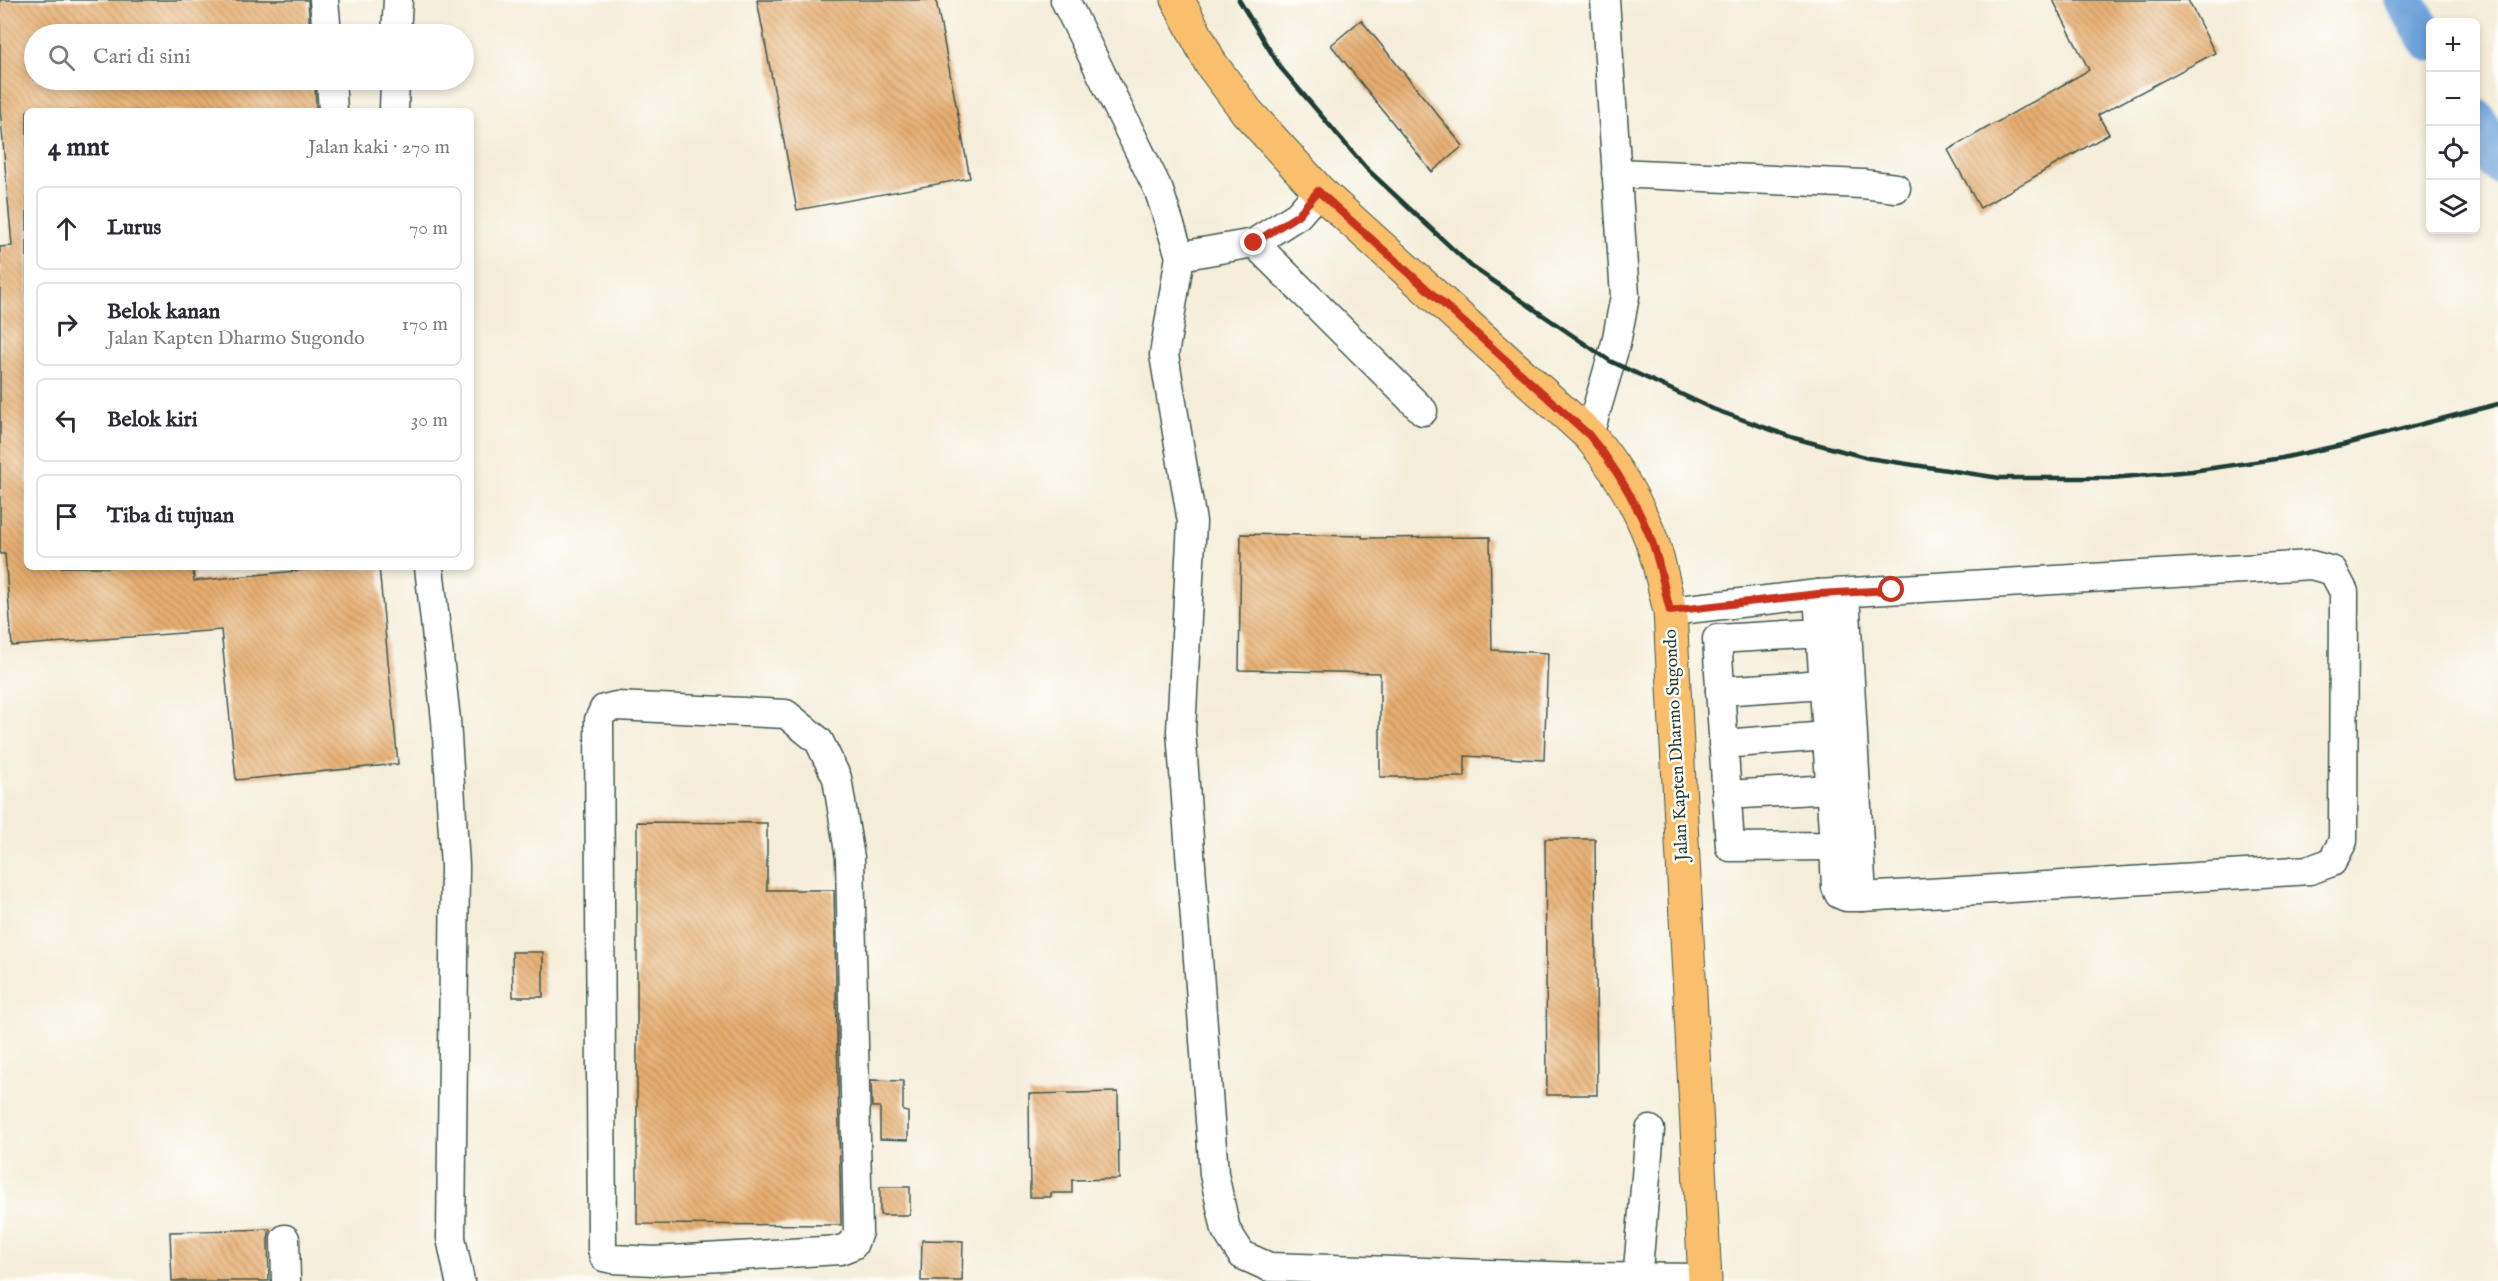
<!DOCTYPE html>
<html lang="id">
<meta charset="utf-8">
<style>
:root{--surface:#fff;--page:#f7f7f7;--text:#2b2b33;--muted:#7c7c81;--line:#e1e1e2}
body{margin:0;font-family:"IM FELL English",serif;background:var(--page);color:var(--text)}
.controls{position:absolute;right:18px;top:18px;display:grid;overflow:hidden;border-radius:9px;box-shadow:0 3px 9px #0003}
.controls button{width:54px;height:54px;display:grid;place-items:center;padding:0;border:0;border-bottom:2px solid var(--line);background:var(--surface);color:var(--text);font:30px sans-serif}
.stop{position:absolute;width:18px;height:18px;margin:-14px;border:4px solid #c8321e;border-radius:50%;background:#fff}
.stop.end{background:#c8321e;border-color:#fff;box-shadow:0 2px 6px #0008}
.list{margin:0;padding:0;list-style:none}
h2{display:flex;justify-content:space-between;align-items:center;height:78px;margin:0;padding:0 24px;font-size:26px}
h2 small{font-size:20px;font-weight:400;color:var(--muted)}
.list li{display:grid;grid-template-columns:39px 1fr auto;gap:18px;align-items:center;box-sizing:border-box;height:84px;margin:0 12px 12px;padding:0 12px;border:2px solid var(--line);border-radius:9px}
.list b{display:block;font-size:22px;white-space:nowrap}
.list p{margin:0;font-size:20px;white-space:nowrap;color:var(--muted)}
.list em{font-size:20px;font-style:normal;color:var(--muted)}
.icon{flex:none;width:33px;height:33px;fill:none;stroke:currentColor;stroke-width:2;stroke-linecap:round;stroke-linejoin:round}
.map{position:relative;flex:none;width:2498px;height:1281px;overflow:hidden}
.search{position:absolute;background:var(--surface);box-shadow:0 3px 9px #0003;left:24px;top:24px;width:450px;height:66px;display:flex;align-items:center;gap:15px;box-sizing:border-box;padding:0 21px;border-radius:33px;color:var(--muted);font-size:22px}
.panel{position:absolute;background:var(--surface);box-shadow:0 3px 9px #0003;left:24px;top:108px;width:450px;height:462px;border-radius:9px}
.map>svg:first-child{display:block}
</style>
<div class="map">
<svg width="2498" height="1281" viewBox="0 0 2498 1281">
<defs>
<pattern id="building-back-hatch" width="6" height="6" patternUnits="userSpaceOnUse" patternTransform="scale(1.5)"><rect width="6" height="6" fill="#e7ae70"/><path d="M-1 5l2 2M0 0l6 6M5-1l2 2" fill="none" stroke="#bb8f5d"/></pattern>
</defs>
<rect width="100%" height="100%" fill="#fdfcf7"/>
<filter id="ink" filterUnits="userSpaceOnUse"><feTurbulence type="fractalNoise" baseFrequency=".0167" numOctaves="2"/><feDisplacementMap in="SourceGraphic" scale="12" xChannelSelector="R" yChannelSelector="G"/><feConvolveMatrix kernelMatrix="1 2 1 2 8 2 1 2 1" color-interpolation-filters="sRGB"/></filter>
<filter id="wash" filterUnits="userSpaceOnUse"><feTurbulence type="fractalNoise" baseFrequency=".008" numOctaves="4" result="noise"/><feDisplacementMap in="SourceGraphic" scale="24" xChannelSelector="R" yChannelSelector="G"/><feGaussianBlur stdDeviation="1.35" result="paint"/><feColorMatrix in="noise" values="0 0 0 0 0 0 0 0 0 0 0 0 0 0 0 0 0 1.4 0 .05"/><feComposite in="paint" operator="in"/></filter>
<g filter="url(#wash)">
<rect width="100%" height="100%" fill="#f4edd9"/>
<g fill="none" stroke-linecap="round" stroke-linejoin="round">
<g stroke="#6ca1d9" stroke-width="39">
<path d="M 2404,0 L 2430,42"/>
<path d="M 2476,118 L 2498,164"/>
</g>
</g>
<g id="blocks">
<g fill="url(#building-back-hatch)">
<path d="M 0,0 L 308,0 L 310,34 L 34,34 L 34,80 L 315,80 L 316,111 L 27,111 L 27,567 L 193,567 L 194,581 L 337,567 L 379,567 L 398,764 L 236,780 L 221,630 L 12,646 L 5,554 L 0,554 L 0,247 L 12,246 L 0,108 Z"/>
<path d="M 757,0 L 936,0 L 970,178 L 797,210 Z"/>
<path d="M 2053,0 L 2188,0 L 2215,53 L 2098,115 L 2109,134 L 1980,208 L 1948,150 L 2089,70 Z"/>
<path d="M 1361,20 L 1463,146 L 1432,172 L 1331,45 Z"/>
<path d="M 1241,534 L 1362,536 L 1362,538 L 1490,537 L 1492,650 L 1548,653 L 1544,760 L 1465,756 L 1465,777 L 1380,777 L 1380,673 L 1239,670 Z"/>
<path d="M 637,822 L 767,823 L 767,890 L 834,890 L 841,1225 L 637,1224 Z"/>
<path d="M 1545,839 L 1595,839 L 1597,1095 L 1547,1095 Z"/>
<path d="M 512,952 L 543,952 L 543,997 L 513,997 Z"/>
<path d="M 871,1080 L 903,1081 L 903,1111 L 908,1112 L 908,1140 L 880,1139 L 880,1107 L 872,1107 Z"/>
<path d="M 1118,1092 L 1119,1179 L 1072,1180 L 1072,1193 L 1051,1193 L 1051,1197 L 1030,1197 L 1029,1094 Z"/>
<rect x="880" y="1187" width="30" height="28"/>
<path d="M 270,1229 L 268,1239 L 269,1281 L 172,1281 L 170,1232 Z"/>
<path d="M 922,1240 L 963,1241 L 962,1281 L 921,1281 Z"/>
</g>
</g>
</g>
<g filter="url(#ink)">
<use href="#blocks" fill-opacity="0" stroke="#3f574d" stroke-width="1.5"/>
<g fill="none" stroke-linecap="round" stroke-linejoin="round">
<g stroke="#3f574d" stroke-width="31">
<g id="minor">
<path d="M 324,0 L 327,34"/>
<path d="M 1065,0 L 1159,191 L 1180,256"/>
<path d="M 396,34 L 398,0"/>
<path d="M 331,80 L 333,111"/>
<path d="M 394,111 L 395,80"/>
<path d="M 1616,173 L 1863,184 L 1896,188"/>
<path d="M 1319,191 L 1298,215 L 1254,243 L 1180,256 L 1164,355 L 1192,522 L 1181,731 L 1214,1174 L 1226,1230 L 1242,1255 L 1269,1267 L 1580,1277 L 1705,1278"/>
<path d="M 1254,243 L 1423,411"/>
<path d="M 1589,435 L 1616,343 L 1625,296 L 1605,0"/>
<path d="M 429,567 L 446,720 L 455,866 L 451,1238 L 460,1281"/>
<path d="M 1818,594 L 1834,846 L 1730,847 L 1717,639 L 1821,633"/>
<path d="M 1670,611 L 1818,594 L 2311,565 L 2333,571 L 2344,592 L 2343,841 L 2332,862 L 2310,870 L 1862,897 L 1845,593"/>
<path d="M 1720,691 L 1824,684"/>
<path d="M 616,706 L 786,714 L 819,741 L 837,778 L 850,858 L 858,1232 L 853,1245 L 840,1250 L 654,1261 L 613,1259 L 604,1257 L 602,1249 L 599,720 L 604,709 Z"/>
<path d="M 1723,744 L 1827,736"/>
<path d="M 1726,795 L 1831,789"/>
<path d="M 1834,846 L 1836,887 L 1839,894 L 1846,897 L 1862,897"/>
<path d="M 285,1239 L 286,1281"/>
<path d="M 1637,1281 L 1650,1130"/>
</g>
</g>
<g stroke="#3f574d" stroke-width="35">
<path id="major" d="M 1178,0 L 1211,64 L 1247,112 L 1319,191 L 1589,435 C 1616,467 1636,500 1651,539 C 1660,562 1664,588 1670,611 L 1705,1281"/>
</g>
<use href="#minor" stroke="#fff" stroke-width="28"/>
<use href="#major" stroke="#f9bf6d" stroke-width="33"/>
<path stroke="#1f3d34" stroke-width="4.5" d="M 1239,0 L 1280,67 L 1366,168 L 1471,266 L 1610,361 L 1713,409 L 1794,438 L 1868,458 L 2000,478 L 2111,478 L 2192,471 L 2282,458 L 2346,444 L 2498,404"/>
</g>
</g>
<g fill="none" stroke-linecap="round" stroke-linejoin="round" filter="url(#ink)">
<path stroke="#c8321e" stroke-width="8" d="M 1254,243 L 1298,215 L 1318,191 L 1589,435 C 1616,467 1635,500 1651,539 C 1660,562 1664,588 1670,611 L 1818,594 L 1892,590"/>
</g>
<g text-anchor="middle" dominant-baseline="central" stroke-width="5" stroke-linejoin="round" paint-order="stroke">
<g font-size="18" fill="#1f3d34" stroke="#fdfcf7">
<text transform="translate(1677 745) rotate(-93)">Jalan Kapten Dharmo Sugondo</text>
</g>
</g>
</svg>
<div class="controls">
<button>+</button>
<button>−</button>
<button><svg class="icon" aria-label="locate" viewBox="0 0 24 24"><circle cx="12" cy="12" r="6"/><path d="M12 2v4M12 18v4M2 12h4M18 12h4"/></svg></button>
<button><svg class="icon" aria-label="layers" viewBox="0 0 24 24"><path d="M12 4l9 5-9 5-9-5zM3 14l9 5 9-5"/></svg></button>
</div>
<div class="stop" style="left:1892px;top:590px"></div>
<div class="stop end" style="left:1254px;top:243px"></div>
<div class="search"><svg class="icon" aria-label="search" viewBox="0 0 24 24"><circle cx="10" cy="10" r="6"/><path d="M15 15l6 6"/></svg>Cari di sini</div>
<section class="panel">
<h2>4 mnt<small>Jalan kaki · 270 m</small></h2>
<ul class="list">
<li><svg class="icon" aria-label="ahead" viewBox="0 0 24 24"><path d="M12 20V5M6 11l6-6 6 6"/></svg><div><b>Lurus</b></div><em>70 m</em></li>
<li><svg class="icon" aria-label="right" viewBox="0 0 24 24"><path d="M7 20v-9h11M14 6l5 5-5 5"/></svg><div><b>Belok kanan</b><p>Jalan Kapten Dharmo Sugondo</p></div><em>170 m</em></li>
<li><svg class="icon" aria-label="left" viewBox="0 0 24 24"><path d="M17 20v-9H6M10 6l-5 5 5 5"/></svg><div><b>Belok kiri</b></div><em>30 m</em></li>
<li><svg class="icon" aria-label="arrive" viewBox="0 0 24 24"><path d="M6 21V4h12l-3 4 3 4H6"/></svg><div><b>Tiba di tujuan</b></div></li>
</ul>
</section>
</div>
